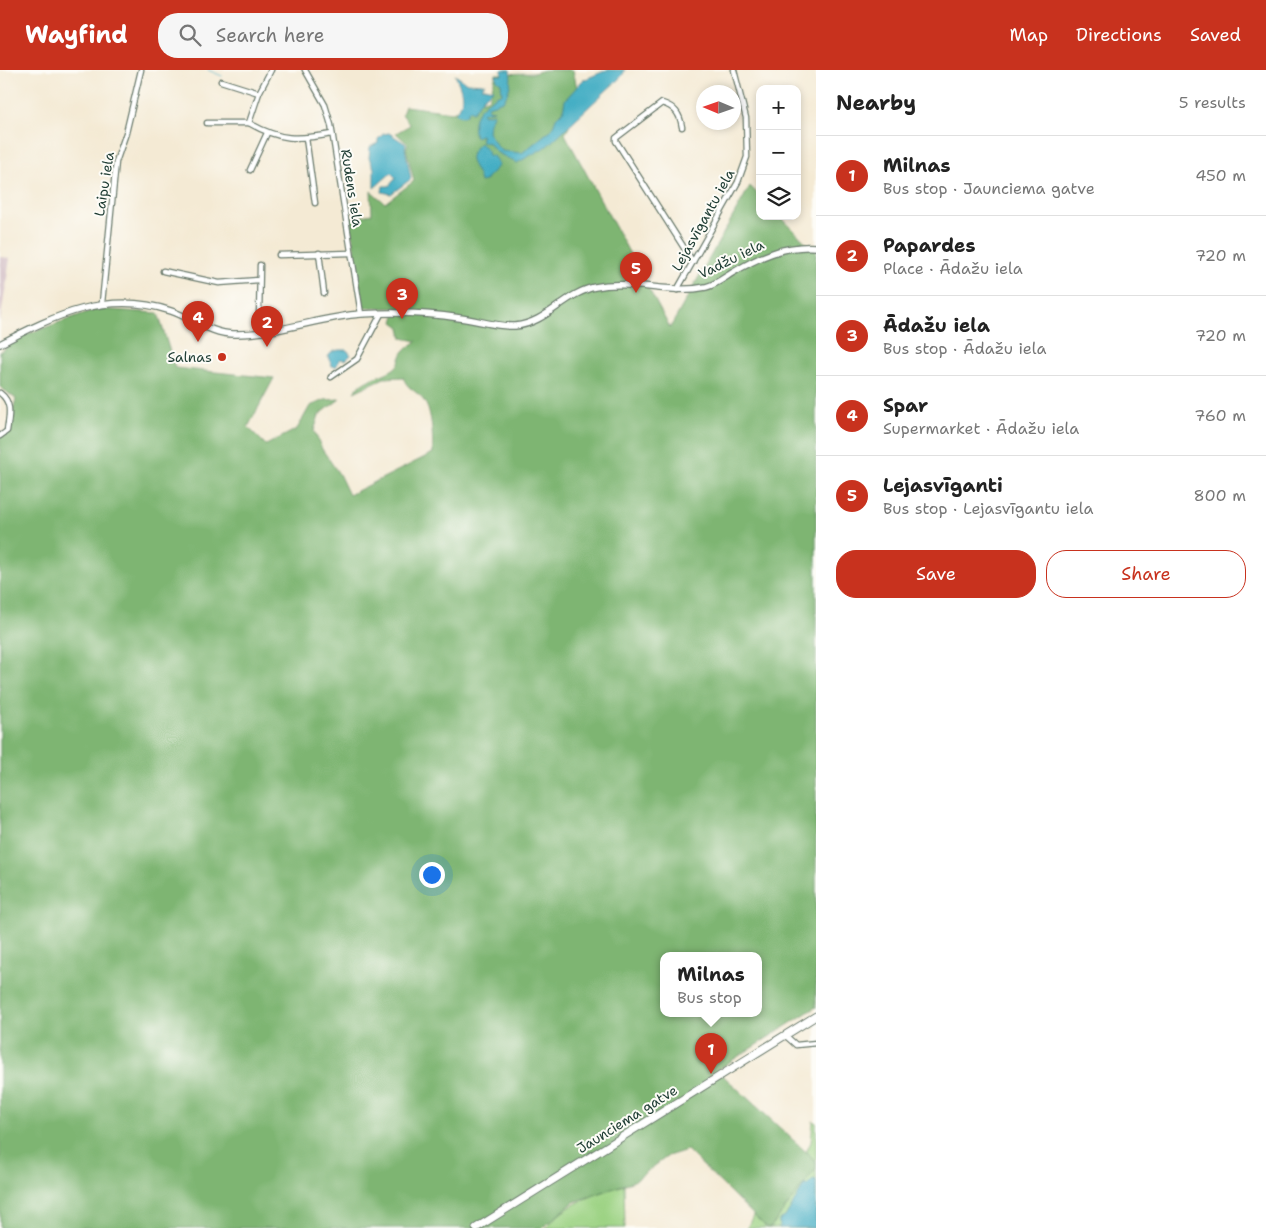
<!DOCTYPE html>
<meta charset="utf-8">
<style>
:root{--surface:#fff;--page:#f6f6f6;--text:#222;--muted:#767676;--line:#e0e0e0;--accent:#c8321e}
body{margin:0;font-family:"Shantell Sans",sans-serif;background:var(--page);color:var(--text)}
.controls{position:absolute;right:15px;top:15px;display:grid;overflow:hidden;border-radius:10px;box-shadow:0 2px 8px #0003}
.controls button{width:45px;height:45px;display:grid;place-items:center;padding:0;border:0;border-bottom:1px solid var(--line);background:var(--surface);color:var(--text);font:25px sans-serif}
.compass{position:absolute;left:696px;top:15px;width:45px;height:45px;border-radius:50%;background:var(--surface);box-shadow:0 2px 8px #0003;rotate:272deg}
.you{position:absolute;left:431px;top:804px;width:18px;height:18px;margin:-12px;border:4px solid #fff;border-radius:50%;background:#1a73e8;box-shadow:0 0 0 8px #1a73e833}
.badge{display:grid;place-items:center;width:32px;height:32px;border-radius:50%;background:var(--accent);color:#fff;font-size:16px;font-weight:700}
.pin{position:absolute;translate:-50% -41px;filter:drop-shadow(0 1px 2px #0008)}
.pin::after{content:'';position:absolute;top:26px;width:18px;height:15px;background:inherit;clip-path:polygon(0 0,100% 0,50% 100%)}
.popup{position:absolute;left:660px;top:882px;width:102px;height:65px;box-sizing:border-box;display:grid;place-content:center;border-radius:10px;background:var(--surface);filter:drop-shadow(0 1px 4px #0005);font-size:16px;white-space:nowrap;color:var(--muted)}
.popup b{font-size:19px;color:var(--text)}
.popup::after{content:'';position:absolute;left:50%;top:100%;margin-left:-10px;border:10px solid transparent;border-top-color:var(--surface)}
.list{margin:0;padding:0;list-style:none}
h2{display:flex;justify-content:space-between;align-items:center;height:65px;margin:0;padding:0 20px;font-size:21px}
h2 small{font-size:16px;font-weight:400;color:var(--muted)}
.list li{display:grid;grid-template-columns:32px 1fr auto;gap:15px;align-items:center;box-sizing:border-box;height:80px;padding:0 20px;border-top:1px solid var(--line)}
.list b{display:block;font-size:19px;white-space:nowrap}
.list p{margin:0;font-size:16px;white-space:nowrap;color:var(--muted)}
.list em{font-size:16px;font-style:normal;color:var(--muted)}
.actions{display:flex;gap:10px;padding:15px 20px}
.actions a{flex:1;padding:11px 0;border:1px solid var(--accent);border-radius:20px;text-align:center;font-size:18px;color:var(--accent)}
.actions .main{background:var(--accent);color:#fff}
.icon{flex:none;width:28px;height:28px;fill:none;stroke:currentColor;stroke-width:2;stroke-linecap:round;stroke-linejoin:round}
.map{position:relative;flex:none;width:816px;height:1158px;overflow:hidden}
header{display:flex;align-items:center;gap:30px;box-sizing:border-box;height:70px;padding:0 25px;background:var(--accent);color:#fff}
header strong{font-size:24px}
nav{display:flex;gap:28px;margin-inline-start:auto;font-size:18px}
.search{width:350px;height:45px;background:var(--page);display:flex;align-items:center;gap:12px;box-sizing:border-box;padding:0 18px;border-radius:20px;color:var(--muted);font-size:19px}
main{display:flex}
aside{flex:1;background:var(--surface)}
.map>svg:first-child{display:block}
</style>
<header>
<strong>Wayfind</strong>
<div class="search"><svg class="icon" aria-label="search" viewBox="0 0 24 24"><circle cx="10" cy="10" r="6"/><path d="M15 15l6 6"/></svg>Search here</div>
<nav><a>Map</a><a>Directions</a><a>Saved</a></nav>
</header>
<main>
<div class="map">
<svg width="816" height="1158" viewBox="0 0 816 1158">
<rect width="100%" height="100%" fill="#fdfcf7"/>
<filter id="ink" filterUnits="userSpaceOnUse"><feTurbulence type="fractalNoise" baseFrequency=".02" numOctaves="2"/><feDisplacementMap in="SourceGraphic" scale="10" xChannelSelector="R" yChannelSelector="G"/><feConvolveMatrix kernelMatrix="1 2 1 2 8 2 1 2 1" color-interpolation-filters="sRGB"/></filter>
<filter id="wash" filterUnits="userSpaceOnUse"><feTurbulence type="fractalNoise" baseFrequency=".0096" numOctaves="4" result="noise"/><feDisplacementMap in="SourceGraphic" scale="20" xChannelSelector="R" yChannelSelector="G"/><feGaussianBlur stdDeviation="1.12" result="paint"/><feColorMatrix in="noise" values="0 0 0 0 0 0 0 0 0 0 0 0 0 0 0 0 0 1.4 0 .05"/><feComposite in="paint" operator="in"/></filter>
<g filter="url(#wash)">
<rect width="100%" height="100%" fill="#f4ead4"/>
<path fill="#d2bec5" d="M 0,187 L 10,188 L 0,253 Z"/>
<g fill="#9dd384" stroke="#5e885c">
<path d="M 813,1051 L 816,1053 L 816,1158 L 747,1158 L 756,1139 L 806,1082 L 811,1072 Z"/>
<path d="M 624,1115 L 625,1158 L 546,1158 C 566,1133 594,1125 624,1115 Z"/>
</g>
<path fill="#7eb572" stroke="#4e7953" fill-rule="evenodd" d="M 545,0 L 573,0 L 581,36 L 565,64 L 670,258 L 750,116 L 760,126 L 760,146 L 780,146 L 811,178 L 816,178 L 816,937 L 717,1000 L 816,1091 L 816,1099 L 770,1158 L 767,1158 L 687,1080 L 668,1086 L 634,1111 L 574,1132 L 542,1158 L 0,1158 L 0,367 L 6,365 L 16,329 L 0,317 L 0,282 L 22,266 L 96,239 L 158,243 L 175,298 L 274,308 L 248,357 L 266,375 L 297,359 L 310,336 L 325,330 L 340,329 L 319,345 L 314,361 L 322,379 L 339,404 L 349,425 L 433,383 C 432,366 434,340 420,326 C 412,318 407,318 403,307 L 384,308 L 354,322 C 364,308 378,308 392,300 C 401,295 399,287 404,281 C 407,277 414,274 417,271 L 402,268 L 400,257 L 393,252 L 397,238 L 363,238 L 350,148 L 372,144 L 371,121 L 385,133 L 414,111 L 406,78 L 408,74 L 396,63 L 410,55 L 402,44 L 405,36 L 452,42 L 489,28 L 496,4 L 533,3 ZM 664,885 L 758,885 L 758,943 L 664,943 Z"/>
<g fill="#45aec4" stroke="#32767c">
<path d="M 502,0 L 510,0 C 512,12 510,20 503,31 L 488,36 L 488,39 L 494,40 L 482,43 L 484,45 L 494,43 L 489,53 L 488,62 L 497,76 L 502,81 L 522,83 L 552,59 L 556,48 L 563,41 L 565,30 L 583,10 L 607,0 L 625,0 L 622,6 L 547,76 L 517,93 L 496,82 L 489,73 L 482,72 L 481,65 L 475,67 C 473,60 473,50 477,43 C 479,38 496,24 502,24 L 501,13 L 497,10 L 496,5 L 502,5 Z"/>
<path d="M 455,5 L 467,13 L 485,14 L 482,17 L 494,19 L 483,28 L 473,42 L 469,40 L 466,45 L 461,46 L 455,43 C 467,31 461,18 455,5 Z"/>
<path d="M 389,63 L 406,74 L 405,78 L 411,109 L 391,124 L 382,122 L 383,116 L 389,116 L 396,108 L 391,103 L 374,118 L 374,98 L 369,88 L 370,77 L 378,73 L 378,69 L 383,64 Z"/>
<path d="M 480,73 L 488,81 L 488,85 L 493,86 L 499,94 C 496,101 489,103 485,111 L 480,112 C 477,94 461,91 480,73 Z"/>
<path d="M 347,280 L 351,285 L 346,290 L 340,289 L 336,297 L 332,296 L 328,287 C 332,279 339,280 347,280 Z"/>
<path d="M 813,1110 L 816,1111 L 816,1158 L 779,1158 L 779,1150 L 785,1147 L 805,1114 L 807,1116 Z"/>
</g>
<g fill="none" stroke-linecap="round" stroke-linejoin="round">
<path stroke="#45aec4" stroke-width="1" d="M 208,0 L 222,6"/>
</g>
</g>
<g filter="url(#ink)">
<g fill="none" stroke-linecap="round" stroke-linejoin="round">
<g stroke="#6a7a6c" stroke-width="7">
<g id="minor">
<path d="M 271,0 L 259,23 L 249,53 C 281,71 297,70 332,64"/>
<path d="M 305,0 L 325,35 L 331,55 L 361,244"/>
<path d="M 221,11 L 259,23"/>
<path d="M 207,53 L 249,53"/>
<path d="M 682,57 C 680,44 675,37 662,33 L 616,68 L 616,71 L 693,192"/>
<path d="M 306,68 L 315,133"/>
<path d="M 250,100 L 267,63"/>
<path d="M 319,183 L 324,223"/>
<path d="M 279,185 L 351,183"/>
<path d="M 260,195 L 259,248 L 261,262"/>
<path d="M 163,201 L 219,213 L 259,210"/>
<path d="M 677,220 L 738,112 L 747,87 L 746,48 L 734,0"/>
<path d="M 102,233 L 116,92 L 126,63 L 141,0"/>
<path d="M 331,307 L 357,289 L 381,244"/>
<path d="M 0,323 C 13,333 9,346 7,361 L 0,366"/>
<path d="M 786,966 L 796,975 L 816,973"/>
</g>
</g>
<g stroke="#6a7a6c" stroke-width="8">
<path id="tertiary" d="M 0,274 C 55,245 108,220 171,241 C 192,248 211,264 234,264 C 276,265 319,247 361,244 C 394,242 428,243 460,248 C 477,250 497,257 515,256 C 547,253 565,223 595,217 C 632,209 669,225 706,217 C 715,215 724,208 732,203 C 759,187 784,175 816,177"/>
</g>
<g stroke="#6a7a6c" stroke-width="9">
<path id="secondary" d="M 476,1158 L 816,946"/>
</g>
<use href="#minor" stroke="#fff" stroke-width="4.5"/>
<use href="#tertiary" stroke="#fff" stroke-width="5.5"/>
<use href="#secondary" stroke="#fff" stroke-width="7"/>
</g>
</g>
<circle fill="#c8321e" stroke="#fdfcf7" stroke-width="2" cx="222" cy="287" r="5"/>
<g text-anchor="middle" dominant-baseline="central" stroke-width="4" stroke-linejoin="round" paint-order="stroke">
<g font-size="14" fill="#1f3d34" stroke="#fdfcf7">
<text transform="translate(104 114) rotate(-81)">Laipu iela</text>
<text transform="translate(352 118) rotate(81)">Rudens iela</text>
<text transform="translate(703 150) rotate(-61)">Lejasvīgantu iela</text>
<text transform="translate(731 189) rotate(-26)">Vadžu iela</text>
<text transform="translate(627 1049) rotate(-32)">Jaunciema gatve</text>
</g>
<g font-size="14" fill="#1f3d34" stroke="#fdfcf7" text-anchor="end">
<text x="212" y="287">Salnas</text>
</g>
</g>
</svg>
<div class="controls">
<button>+</button>
<button>−</button>
<button><svg class="icon" aria-label="layers" viewBox="0 0 24 24"><path d="M12 4l9 5-9 5-9-5zM3 14l9 5 9-5"/></svg></button>
</div>
<svg class="compass" viewBox="-18 -18 36 36"><path d="M0-13l5 13h-10z" fill="#e53935"/><path d="M0 13l5-13h-10z" fill="#767676"/></svg>
<div class="you"></div>
<div class="pin badge" style="left:711px;top:1004px">1</div>
<div class="popup"><b>Milnas</b>Bus stop</div>
<div class="pin badge" style="left:267px;top:277px">2</div>
<div class="pin badge" style="left:402px;top:249px">3</div>
<div class="pin badge" style="left:198px;top:272px">4</div>
<div class="pin badge" style="left:636px;top:223px">5</div>
</div>
<aside>
<h2>Nearby<small>5 results</small></h2>
<ul class="list">
<li><span class="badge">1</span><div><b>Milnas</b><p>Bus stop · Jaunciema gatve</p></div><em>450 m</em></li>
<li><span class="badge">2</span><div><b>Papardes</b><p>Place · Ādažu iela</p></div><em>720 m</em></li>
<li><span class="badge">3</span><div><b>Ādažu iela</b><p>Bus stop · Ādažu iela</p></div><em>720 m</em></li>
<li><span class="badge">4</span><div><b>Spar</b><p>Supermarket · Ādažu iela</p></div><em>760 m</em></li>
<li><span class="badge">5</span><div><b>Lejasvīganti</b><p>Bus stop · Lejasvīgantu iela</p></div><em>800 m</em></li>
</ul>
<div class="actions"><a class="main">Save</a><a>Share</a></div>
</aside>
</main>
